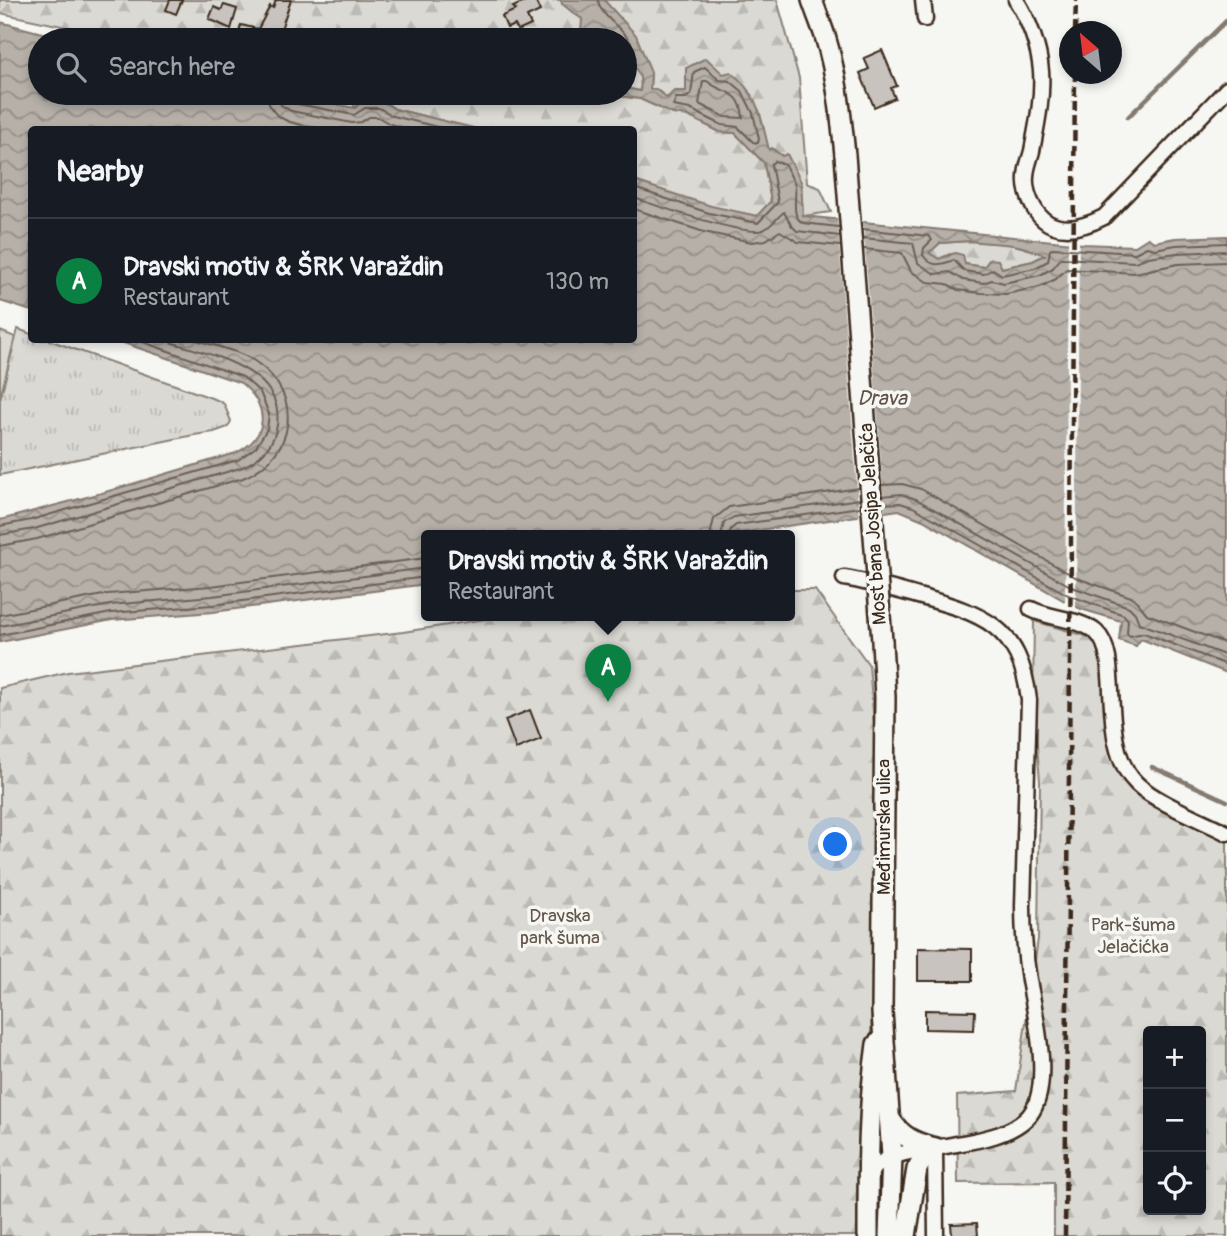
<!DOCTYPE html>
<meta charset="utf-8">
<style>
:root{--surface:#171b24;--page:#242831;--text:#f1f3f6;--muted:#9ea1a6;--line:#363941;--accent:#0b8043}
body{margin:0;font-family:Pangolin,sans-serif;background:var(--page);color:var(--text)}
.controls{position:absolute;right:21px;bottom:21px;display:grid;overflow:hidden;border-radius:7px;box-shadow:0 4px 10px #0003}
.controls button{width:63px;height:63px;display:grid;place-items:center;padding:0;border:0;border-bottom:2px solid var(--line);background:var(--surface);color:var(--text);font:35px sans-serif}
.compass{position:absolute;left:1059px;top:21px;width:63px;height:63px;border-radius:50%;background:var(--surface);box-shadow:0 4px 10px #0003;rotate:332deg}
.you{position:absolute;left:836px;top:845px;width:24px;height:24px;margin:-18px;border:5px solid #fff;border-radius:50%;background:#1a73e8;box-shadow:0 0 0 10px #1a73e833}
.badge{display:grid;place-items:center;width:46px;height:46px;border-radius:50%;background:var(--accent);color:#fff;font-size:23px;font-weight:700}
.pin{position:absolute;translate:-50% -58px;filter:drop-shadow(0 2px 4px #0008)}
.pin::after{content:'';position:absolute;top:37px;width:24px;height:21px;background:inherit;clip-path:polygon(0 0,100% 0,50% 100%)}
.popup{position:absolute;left:421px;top:530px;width:374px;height:91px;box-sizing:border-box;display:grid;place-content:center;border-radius:7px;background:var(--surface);filter:drop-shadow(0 2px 5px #0005);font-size:23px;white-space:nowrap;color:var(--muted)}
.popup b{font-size:26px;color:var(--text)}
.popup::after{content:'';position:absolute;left:50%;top:100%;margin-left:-14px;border:14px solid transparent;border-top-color:var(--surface)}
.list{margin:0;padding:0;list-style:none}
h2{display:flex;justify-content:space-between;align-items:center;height:91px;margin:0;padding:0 28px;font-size:30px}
h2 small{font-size:23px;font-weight:400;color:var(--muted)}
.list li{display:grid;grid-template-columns:46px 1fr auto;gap:21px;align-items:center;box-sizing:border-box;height:126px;padding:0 28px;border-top:2px solid var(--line)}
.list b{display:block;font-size:26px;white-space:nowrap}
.list p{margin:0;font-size:23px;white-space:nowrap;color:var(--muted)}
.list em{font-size:23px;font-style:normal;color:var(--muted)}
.icon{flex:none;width:38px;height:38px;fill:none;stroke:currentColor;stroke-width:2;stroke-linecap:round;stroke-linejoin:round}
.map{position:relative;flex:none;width:1227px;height:1236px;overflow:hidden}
.search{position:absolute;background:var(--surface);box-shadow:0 4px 10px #0003;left:28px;top:28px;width:609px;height:77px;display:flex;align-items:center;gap:18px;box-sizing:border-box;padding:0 24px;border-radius:38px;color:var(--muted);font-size:26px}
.panel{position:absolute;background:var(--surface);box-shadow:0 4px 10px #0003;left:28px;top:126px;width:609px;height:217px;border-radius:7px}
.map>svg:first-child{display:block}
</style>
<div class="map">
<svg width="1227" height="1236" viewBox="0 0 1227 1236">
<defs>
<pattern id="grass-tufts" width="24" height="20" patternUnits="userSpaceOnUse" patternTransform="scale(1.75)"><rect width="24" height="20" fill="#dad9d3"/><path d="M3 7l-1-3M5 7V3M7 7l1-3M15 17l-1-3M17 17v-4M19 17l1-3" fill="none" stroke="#bcbab5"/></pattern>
<pattern id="forest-firs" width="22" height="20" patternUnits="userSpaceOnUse" patternTransform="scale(1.75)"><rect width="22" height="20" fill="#dad9d3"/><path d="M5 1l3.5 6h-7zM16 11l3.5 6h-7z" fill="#bcbab5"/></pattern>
<pattern id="water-waves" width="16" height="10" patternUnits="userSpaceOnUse" patternTransform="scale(1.75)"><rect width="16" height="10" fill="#b6b0a9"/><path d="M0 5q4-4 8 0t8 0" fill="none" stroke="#958f89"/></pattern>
</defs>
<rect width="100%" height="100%" fill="#f6f6f2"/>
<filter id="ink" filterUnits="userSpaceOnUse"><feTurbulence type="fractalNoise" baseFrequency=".0143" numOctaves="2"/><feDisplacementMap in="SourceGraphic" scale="14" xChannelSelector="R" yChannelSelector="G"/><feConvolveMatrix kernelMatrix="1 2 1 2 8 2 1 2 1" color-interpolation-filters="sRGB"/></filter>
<g filter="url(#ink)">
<path fill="url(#grass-tufts)" stroke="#8a8278" stroke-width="2" d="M 18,329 L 31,334 L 32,340 L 49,340 L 217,400 L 224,404 L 231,421 L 228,427 L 214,432 L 194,435 L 0,475 L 0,399 Z"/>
<g fill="url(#forest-firs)" stroke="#8a8278" stroke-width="2" fill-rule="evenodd">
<path d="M 0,0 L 561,0 C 569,14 591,23 605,31 L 605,40 L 128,40 L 0,13 Z"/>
<path d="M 604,0 L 777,0 L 799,78 L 807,183 L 820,188 L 831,212 L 803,216 L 801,182 L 782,156 L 772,149 L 769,151 L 759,110 L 686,91 L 667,98 L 656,89 L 650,89 L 651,73 Z"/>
<path d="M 625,60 C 638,67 643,76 640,91 L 625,88 Z"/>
<path d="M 348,93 L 384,93 L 376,101 L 362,101 L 355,108 Z"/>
<path d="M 388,93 L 599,93 L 640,99 L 673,114 L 688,116 L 720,132 L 735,133 L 764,163 L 771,201 L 757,216 L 711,207 L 634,181 L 634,130 L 477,129 L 395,109 L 382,100 Z"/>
<path d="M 970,241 L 1011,244 L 1046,254 L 1033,261 L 1002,268 L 990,259 L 984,267 L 965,264 L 950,254 L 939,259 L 929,253 L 940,243 Z"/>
<path d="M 790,590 L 815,590 L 869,665 L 874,724 L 874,939 L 870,1066 L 857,1193 L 858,1236 L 0,1236 L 0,688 L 68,672 L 403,632 L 505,616 L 790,616 Z"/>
<path d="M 1034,621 L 1093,638 L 1103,651 L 1125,777 L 1227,838 L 1227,1236 L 1054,1236 L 1054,1182 L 958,1183 L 957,1096 L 1016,1091 L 1038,939 L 1040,781 L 1033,698 ZM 1148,1031 L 1201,1031 L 1201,1210 L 1148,1210 Z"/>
</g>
<path fill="#dad9d3" stroke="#8a8278" stroke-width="2" d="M 0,331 L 15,337 L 0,399 Z"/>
<g fill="url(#water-waves)" stroke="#857a71" stroke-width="2" fill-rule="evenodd">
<path d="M 561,0 L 604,0 L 636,35 L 651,73 L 650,89 L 655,89 L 667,98 L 674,91 L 686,91 L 686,68 L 706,58 L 723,74 L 731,72 C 760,97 760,115 769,150 L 772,148 L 782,156 L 787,154 L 801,182 L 803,216 L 1083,244 L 1135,246 L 1148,238 L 1154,242 L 1175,238 L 1227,236 L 1227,673 L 1141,639 L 1136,646 L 1119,640 L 1121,621 L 1081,609 L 1065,601 L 923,520 L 899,510 L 717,536 L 426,536 L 426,584 L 213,612 L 112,620 L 0,642 L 0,520 L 102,493 L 236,453 C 270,436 269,406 241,383 L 115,340 L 634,340 L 634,181 L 711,206 L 757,216 L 771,201 L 764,163 L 735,133 L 720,132 L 688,116 L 673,114 L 640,99 L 599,93 L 625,93 L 625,88 L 640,91 C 643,76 637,67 625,60 L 625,40 L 605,40 L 605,31 L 581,32 L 582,19 L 562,4 ZM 970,241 C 984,243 998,243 1012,245 C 1024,246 1034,251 1045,255 L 1033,261 L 1002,268 L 998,260 L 990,259 L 984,267 L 965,264 L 963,255 L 955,253 L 939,259 L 929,253 L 940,243 Z"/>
<path d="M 0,22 L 69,40 L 40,40 L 40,93 L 277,93 L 355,108 L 362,101 L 375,101 L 384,93 L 388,93 L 382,101 L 395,109 L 477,129 L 32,130 L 31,311 L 0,301 Z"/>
</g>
<g fill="#f6f6f2">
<path d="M 837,216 L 863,219 L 885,515 L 859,518 Z"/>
<path d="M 1068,239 L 1079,240 L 1076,610 L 1065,605 Z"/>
</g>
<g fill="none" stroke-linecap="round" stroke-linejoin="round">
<g stroke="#6c6056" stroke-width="2">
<path d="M 598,0 C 601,20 629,29 635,53 L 632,55 L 625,55"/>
<path d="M 705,67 L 719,80 L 730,81 L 742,91 L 753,113 L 759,139 L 758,143 L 753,142 L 738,127 L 722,125 L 690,109 L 673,106 L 676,98 L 686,98 L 691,94 L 694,72 Z"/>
<path d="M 703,81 L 707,81 C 723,95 741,88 743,118 L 725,117 L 699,104 Z"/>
<path d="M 267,93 C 268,125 304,125 329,130"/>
<path d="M 278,93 L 281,105 L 291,111 L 352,123 L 361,122 L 369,117 L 378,117 L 390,124 L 413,130"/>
<path d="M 286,93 L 287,99 L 293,103 L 354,115 L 365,108 L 379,108 L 393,116 L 450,130"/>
<path d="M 634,188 L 709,213 L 758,223 L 778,202 L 771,164 L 775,161 L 785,165 C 788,171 793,179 795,186 C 797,198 790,216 803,223 L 839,227"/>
<path d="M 634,198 C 655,205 745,237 763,230 C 771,227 777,217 784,212 L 791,225 L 797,231 L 840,236"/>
<path d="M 634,209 L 704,232 L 752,242 L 766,240 L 780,231 L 798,242 L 841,246"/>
<path d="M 862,229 L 929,236 L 932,240 L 924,248 L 923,255 C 932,269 942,264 954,260 L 964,271 L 984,274 L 993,269 L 1002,275 L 1035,268 L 1048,261 L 1050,250 L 1053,248 L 1135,253 L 1147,247 L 1155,249 L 1176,245 L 1227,243"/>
<path d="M 863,238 L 913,243 L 918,263 L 935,274 L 950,272 L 963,280 L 983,283 L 992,280 L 1004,283 L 1040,275 L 1053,268 L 1061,258 L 1135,262 L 1148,257 L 1177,253 L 1227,251"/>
<path d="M 864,249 L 902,253 L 911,271 L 927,282 L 947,284 L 958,290 L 981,293 L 1006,294 L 1040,287 L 1056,279 L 1067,269 L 1135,273 L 1178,264 L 1227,262"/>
<path d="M 882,485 L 902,484 L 921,489 L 1077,578 L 1134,598 L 1147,614 L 1227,644"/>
<path d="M 882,496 L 901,494 L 916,499 L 1072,587 L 1129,607 L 1135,613 L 1139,623 L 1227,656"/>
<path d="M 883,504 L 900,503 L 913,507 L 1068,595 L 1124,615 L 1128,620 L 1127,633 L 1129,636 L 1144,633 L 1227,665"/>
<path d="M 0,526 L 31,520 L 238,460 L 256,447 L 267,429 L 269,414 L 260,392 L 243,377 L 137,340"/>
<path d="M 0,535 L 34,529 L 240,468 C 259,460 274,446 277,425 C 285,367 205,354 164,340"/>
<path d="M 710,536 L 714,519 L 729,507 L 859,488"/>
<path d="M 721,536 L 724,523 L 734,517 L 860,499"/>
<path d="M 729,536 L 731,529 L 736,525 L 860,507"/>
<path d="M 0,546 L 37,539 L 243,478 C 296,456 304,395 256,362 C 240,351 215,346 196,340"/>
<path d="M 0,615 L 108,594 L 211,586 L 426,558"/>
<path d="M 0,626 L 110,605 L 212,596 L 426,568"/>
<path d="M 0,635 L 111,613 L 212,605 L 426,577"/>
</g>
<g stroke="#857a71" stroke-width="4.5">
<path d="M 1128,117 L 1227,20"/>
<path d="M 1152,767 L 1227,801"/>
</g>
</g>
<g fill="#c8c3be" stroke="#3b2a1e" stroke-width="2">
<path d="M 170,0 L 182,0 L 176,14 L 166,10 Z"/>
<path d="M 276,0 L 291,0 L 281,29 L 308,37 L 308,40 L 237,40 L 241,25 L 258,29 L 270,6 L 273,8 Z"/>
<path d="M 528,0 L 535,0 L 540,11 L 527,17 L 531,25 L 518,31 L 515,25 L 507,28 L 502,16 L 516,10 L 513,7 Z"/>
<path d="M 224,5 L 237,9 L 231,29 L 209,19 L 214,7 L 221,10 Z"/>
<path d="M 882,50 L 897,86 L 891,88 L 895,98 L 874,107 L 860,73 L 869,69 L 864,58 Z"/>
<path d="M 530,710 L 541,739 L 516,749 L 505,720 Z"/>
<path d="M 918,948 L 972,949 L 972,981 L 918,981 Z"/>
<path d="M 925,1010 L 975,1011 L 974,1030 L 925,1029 Z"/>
<path d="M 977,1223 L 978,1236 L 952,1236 L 951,1224 Z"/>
</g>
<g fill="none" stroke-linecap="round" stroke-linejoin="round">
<g stroke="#3b2a1e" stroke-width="19">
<g id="minor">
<path d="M 923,0 L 925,19"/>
<path d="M 1016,0 C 1029,20 1039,47 1041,71 C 1043,97 1037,124 1032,151 C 1030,159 1026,168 1026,177 C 1025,187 1029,199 1034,208 C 1050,236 1079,230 1104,217 L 1227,89"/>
<path d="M 844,578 C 869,582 893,589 918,596 C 983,614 1020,625 1029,700 L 1023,906 C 1023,931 1025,955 1029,980 C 1035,1015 1055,1092 1026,1119 C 1005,1138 971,1141 946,1146 C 917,1151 888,1151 868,1174"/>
<path d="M 1031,609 C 1050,619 1079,618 1096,632 C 1124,657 1096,745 1137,784 C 1157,803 1202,820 1227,833"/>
<path d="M 935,1148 L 936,1236"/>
</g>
</g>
<g stroke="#3b2a1e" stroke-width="24">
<g id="major">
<path d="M 812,0 C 816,12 821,24 825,36 C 837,75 841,115 845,155"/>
<path d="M 882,641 L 885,697 L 882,1012 L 892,1156 L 889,1236"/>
<path d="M 890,1119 C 901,1137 915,1143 935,1148"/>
<path d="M 868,1236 C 868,1172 868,1107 877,1044"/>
<path d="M 906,1236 L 917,1169 L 922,1160 L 935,1148"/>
</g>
</g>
<use href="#minor" stroke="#f6f6f2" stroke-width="14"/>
<use href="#major" stroke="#f6f6f2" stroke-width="19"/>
<g stroke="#3b2a1e" stroke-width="4.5" stroke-dasharray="10 5" stroke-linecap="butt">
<path d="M 1075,32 L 1076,0"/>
<path d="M 1065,1236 L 1075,74"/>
</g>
<g stroke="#3b2a1e" stroke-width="24" stroke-linecap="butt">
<path id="major-bridge" d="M 845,155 L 882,641"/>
</g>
<use href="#major-bridge" stroke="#f6f6f2" stroke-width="19"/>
</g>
</g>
<g text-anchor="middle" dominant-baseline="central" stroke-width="7" stroke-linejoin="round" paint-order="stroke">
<g font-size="19" fill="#3b2a1e" stroke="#f6f6f2">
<text transform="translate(873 524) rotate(-94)">Most bana Josipa Jelačića</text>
<text transform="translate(884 827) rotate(-90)">Međimurska ulica</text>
</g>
<g font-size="19" fill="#63564b" stroke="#f6f6f2">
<text x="560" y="916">Dravska<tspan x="560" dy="22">park šuma</tspan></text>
<text x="1133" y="925">Park-šuma<tspan x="1133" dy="22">Jelačićka</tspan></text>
</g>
<g font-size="21" font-style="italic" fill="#605248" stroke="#f6f6f2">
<text x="882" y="398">Drava</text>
</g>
</g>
</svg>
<div class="controls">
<button>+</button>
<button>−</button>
<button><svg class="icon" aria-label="locate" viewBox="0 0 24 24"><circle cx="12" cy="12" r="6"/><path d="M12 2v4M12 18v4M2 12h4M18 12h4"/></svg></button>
</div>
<svg class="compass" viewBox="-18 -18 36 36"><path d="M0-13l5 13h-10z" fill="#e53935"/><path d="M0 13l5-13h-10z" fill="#9ea1a6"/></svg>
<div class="you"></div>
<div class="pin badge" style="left:608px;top:702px">A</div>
<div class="popup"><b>Dravski motiv &amp; ŠRK Varaždin</b>Restaurant</div>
<div class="search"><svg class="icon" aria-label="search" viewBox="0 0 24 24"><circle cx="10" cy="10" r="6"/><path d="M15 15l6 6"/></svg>Search here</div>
<section class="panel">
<h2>Nearby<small></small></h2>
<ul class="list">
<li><span class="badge">A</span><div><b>Dravski motiv &amp; ŠRK Varaždin</b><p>Restaurant</p></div><em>130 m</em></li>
</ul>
</section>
</div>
